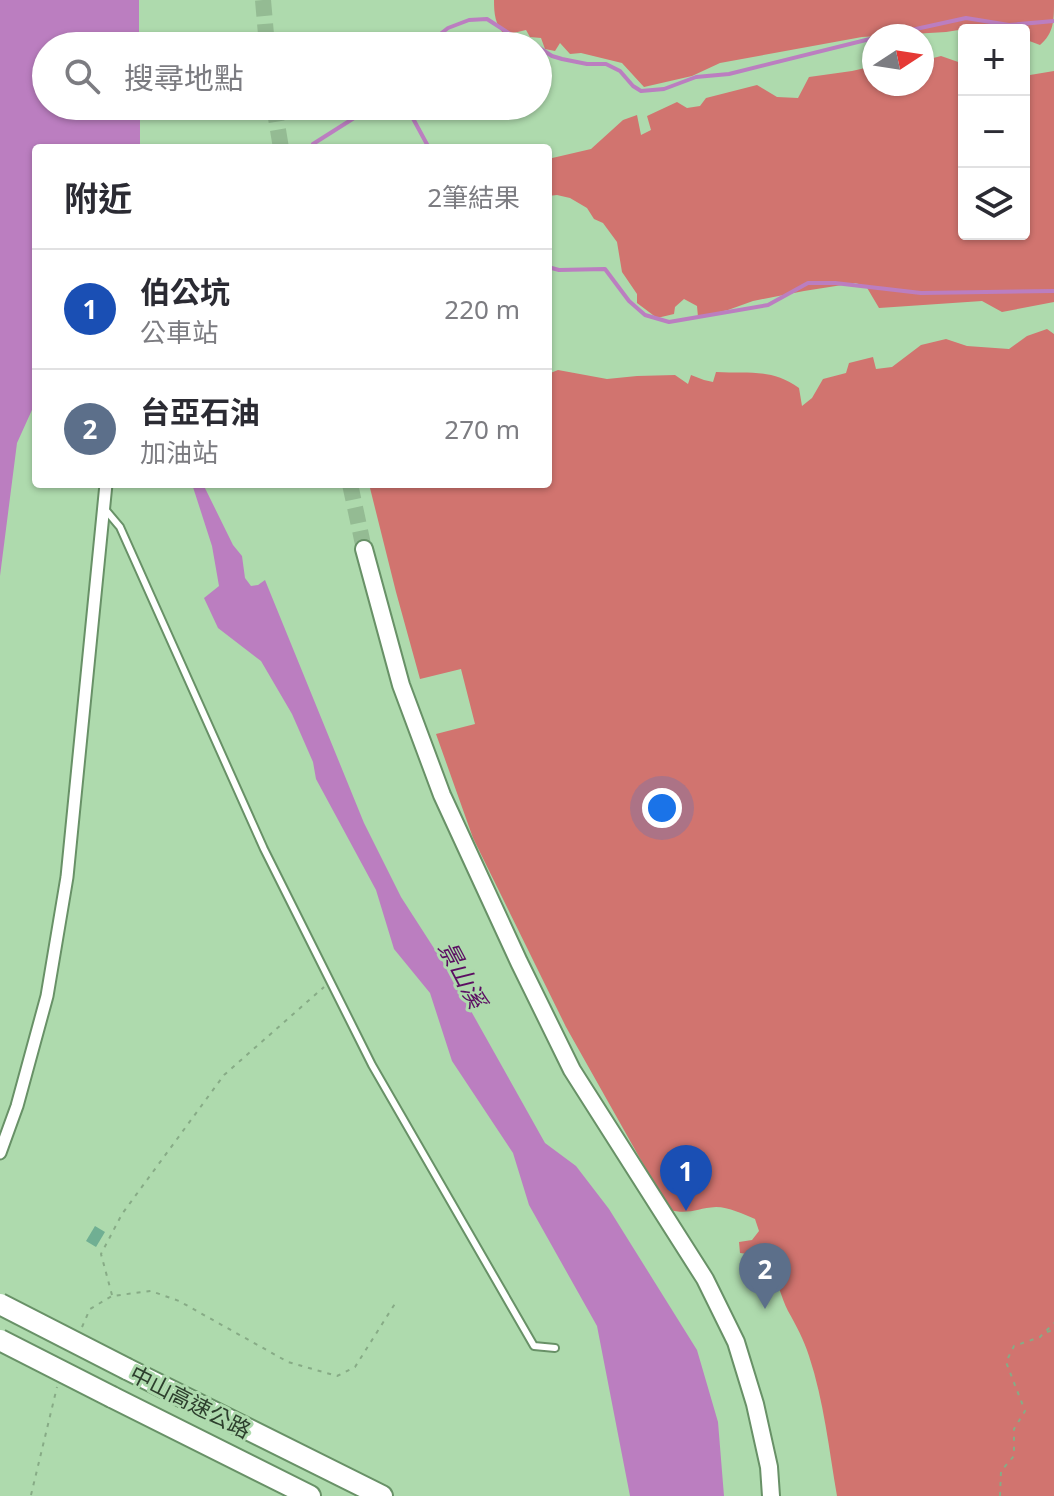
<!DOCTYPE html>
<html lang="zh-TW">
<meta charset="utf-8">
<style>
:root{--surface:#fff;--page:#f7f7f7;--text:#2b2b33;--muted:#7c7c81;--line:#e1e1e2;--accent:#ea580c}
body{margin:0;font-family:"Noto Sans","Noto Sans TC",sans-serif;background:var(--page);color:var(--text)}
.controls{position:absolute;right:24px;top:24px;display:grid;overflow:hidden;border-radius:8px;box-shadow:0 2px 6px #0004}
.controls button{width:72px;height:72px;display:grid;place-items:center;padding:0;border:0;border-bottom:2px solid var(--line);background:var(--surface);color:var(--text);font:40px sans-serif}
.compass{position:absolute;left:862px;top:24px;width:72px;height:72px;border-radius:50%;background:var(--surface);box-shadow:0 2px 6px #0004;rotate:78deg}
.you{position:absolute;left:662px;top:808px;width:28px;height:28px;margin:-20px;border:6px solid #fff;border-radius:50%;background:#1a73e8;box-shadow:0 0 0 12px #1a73e833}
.badge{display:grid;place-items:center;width:52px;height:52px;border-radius:50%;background:var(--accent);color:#fff;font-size:26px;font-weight:700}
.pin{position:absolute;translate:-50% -66px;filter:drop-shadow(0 2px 4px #0008)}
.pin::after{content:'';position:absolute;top:42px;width:28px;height:24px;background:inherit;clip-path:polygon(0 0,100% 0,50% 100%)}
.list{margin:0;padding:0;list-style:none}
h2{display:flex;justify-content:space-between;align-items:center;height:104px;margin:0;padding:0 32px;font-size:34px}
h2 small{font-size:26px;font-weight:400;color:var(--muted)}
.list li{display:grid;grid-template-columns:52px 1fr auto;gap:24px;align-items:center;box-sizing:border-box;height:120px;padding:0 32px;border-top:2px solid var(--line)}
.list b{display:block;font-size:30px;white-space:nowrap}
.list p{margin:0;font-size:26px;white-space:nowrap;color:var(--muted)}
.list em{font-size:26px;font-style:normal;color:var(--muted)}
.icon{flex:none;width:44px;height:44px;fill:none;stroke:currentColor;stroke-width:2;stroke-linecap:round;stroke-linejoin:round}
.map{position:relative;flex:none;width:1054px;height:1496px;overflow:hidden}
.search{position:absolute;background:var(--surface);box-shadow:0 2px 6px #0004;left:32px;top:32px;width:520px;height:88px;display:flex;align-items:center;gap:20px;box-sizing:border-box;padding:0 28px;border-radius:44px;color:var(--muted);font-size:30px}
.panel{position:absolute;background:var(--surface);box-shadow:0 2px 6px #0004;left:32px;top:144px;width:520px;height:344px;border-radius:8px}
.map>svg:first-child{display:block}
</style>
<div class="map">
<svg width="1054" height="1496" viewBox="0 0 1054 1496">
<rect width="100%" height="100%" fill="#aedaad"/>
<g fill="#d1746f">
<path d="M 494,0 L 1054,0 C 1054,21 1054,33 1040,45 L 1024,39 L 1024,30 L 988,30 L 984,26 L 946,32 L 862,37 L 720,63 L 692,76 L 644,87 L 622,63 L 581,53 L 570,54 L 560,43 L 555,51 L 545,49 L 541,38 L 530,37 L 526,30 L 505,35 C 495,25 494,14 494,0 Z"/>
<path d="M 941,56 L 964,64 L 964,234 L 1024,234 L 1024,76 L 1054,71 L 1054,302 L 1002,312 L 982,301 L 879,308 L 866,286 L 855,283 L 804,291 L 753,301 L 728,310 L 698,317 L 697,306 L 684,299 L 675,307 L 674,314 L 657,318 L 637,303 L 637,294 L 622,272 L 617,242 L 603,223 L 594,219 L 587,208 L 570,198 L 557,195 L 548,196 L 548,159 L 591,149 L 623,120 L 637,115 L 641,135 L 651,130 L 647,116 L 677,102 L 687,108 L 700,106 L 706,98 L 757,85 L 777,97 L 798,98 L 809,77 L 852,71 L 874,66 L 874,84 L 922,84 L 922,61 Z"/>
<path d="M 1047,329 L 1054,334 L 1054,1496 L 837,1496 C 829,1450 824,1401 809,1356 C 804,1340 796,1325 788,1311 C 775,1285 777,1257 740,1253 L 739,1242 L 752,1240 L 759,1231 L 755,1219 C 743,1214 729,1207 716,1207 C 697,1208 690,1215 669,1210 L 566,1027 L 473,838 L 436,734 L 475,724 L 461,669 L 420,679 L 396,592 L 369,484 L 548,484 L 548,374 L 558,370 L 607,379 L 637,376 L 675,375 L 688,384 L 691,375 L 704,380 L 713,382 L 716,372 C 748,374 771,368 799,388 L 802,406 L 812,398 L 823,379 L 846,373 L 849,363 L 873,357 L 876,369 L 892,367 L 921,345 L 946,339 L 967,346 L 1009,349 L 1027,336 Z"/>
</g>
<g fill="#bb7ec0">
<path d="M 0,0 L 139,0 L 139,46 L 46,46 L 46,106 L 140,106 L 140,148 L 36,148 L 36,401 L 17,443 L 0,576 Z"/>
<path d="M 192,484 L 203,484 L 233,545 L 242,556 L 245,578 L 251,586 L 258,585 L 265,580 L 364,823 L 401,897 L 448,970 L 545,1143 L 576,1166 L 609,1209 L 697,1350 L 718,1422 L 724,1496 L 630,1496 L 597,1326 L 529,1205 L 513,1153 L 452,1061 L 430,993 L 394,949 L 376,890 L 316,779 L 313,762 L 292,714 L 261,661 L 218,628 L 204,598 L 219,586 L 212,546 Z"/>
</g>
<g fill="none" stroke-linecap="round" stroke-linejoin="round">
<g stroke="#bb7ec0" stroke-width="4">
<path d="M 884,36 L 966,18 L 1009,25 L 1054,21"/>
<path d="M 425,46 L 448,28 L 469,20 L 487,19 L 521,41 L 537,46"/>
<path d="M 538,47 L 552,56 L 562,59 L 587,64 L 606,64 L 620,71 L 633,86 L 641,91 L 664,89 L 696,77 L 729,74 L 874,38"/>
<path d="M 396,106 L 410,113 L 429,148"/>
<path d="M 311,148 L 313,144 L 373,106"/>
<path d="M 548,267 L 559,270 L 605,269 L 629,301 L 645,315 L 669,322 L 768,305 L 808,283 L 835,283 L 921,293 L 1054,291"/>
</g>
</g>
<path fill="#70af93" d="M 95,1226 L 105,1232 L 96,1247 L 86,1241 Z"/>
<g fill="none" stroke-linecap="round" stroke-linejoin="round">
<g stroke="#94bb93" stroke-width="16" stroke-dasharray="16 8" stroke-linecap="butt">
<path d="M 263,0 L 267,46"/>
<path d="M 274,106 L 281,148"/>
<path d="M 350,484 L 364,549"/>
</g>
<g stroke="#689167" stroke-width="10">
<path id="service" d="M 104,508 L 120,527 L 264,849 L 372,1065 L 534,1346 L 555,1348"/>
</g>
<g stroke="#689167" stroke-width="15">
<path id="minor" d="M 0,1153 L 17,1106 L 47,996 L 67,877 L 106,484"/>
</g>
<g stroke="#689167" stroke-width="20">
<path id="secondary" d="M 364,549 L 401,685 L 442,795 L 519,962 L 572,1070 L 705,1279 L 736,1342 L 755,1404 L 769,1467 L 771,1496"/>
</g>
<g stroke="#689167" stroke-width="24">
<g id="motorway">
<path d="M 127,1369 L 382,1496"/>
<path d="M 112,1397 L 310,1496"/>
</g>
</g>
<g stroke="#87ab86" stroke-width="2" stroke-dasharray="4 6" stroke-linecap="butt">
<path d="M 112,1295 L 101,1254 L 122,1214 L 224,1075 L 324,987"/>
<path d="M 82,1327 L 90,1309 L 112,1296 L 151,1291 L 179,1301 L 288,1362 L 337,1376 L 355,1367 L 396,1302"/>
<path d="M 1047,1332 L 1054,1330"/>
<path d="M 31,1495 L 57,1387"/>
<path d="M 1000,1496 L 1001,1471 L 1014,1456 L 1014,1429 L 1025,1411 L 1006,1362 L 1014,1346 L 1040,1337 L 1054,1323"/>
</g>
<use href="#service" stroke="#fff" stroke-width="6"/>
<use href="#minor" stroke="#fff" stroke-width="11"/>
<use href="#secondary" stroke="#fff" stroke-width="16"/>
<use href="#motorway" stroke="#fff" stroke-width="20"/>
<g stroke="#689167" stroke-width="24" stroke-linecap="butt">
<g id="motorway-bridge">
<path d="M 0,1304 L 127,1369"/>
<path d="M 0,1340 L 112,1397"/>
</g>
</g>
<use href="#motorway-bridge" stroke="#fff" stroke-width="20"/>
</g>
<g text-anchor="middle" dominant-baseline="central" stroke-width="6" stroke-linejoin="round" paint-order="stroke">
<g font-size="22" fill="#2d3f2d" stroke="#aedaad">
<text transform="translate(191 1401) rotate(27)">中山高速公路</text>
</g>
<g font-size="24" font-style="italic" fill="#5b0d62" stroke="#aedaad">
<text transform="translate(463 974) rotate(62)">景山溪</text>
</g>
</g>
</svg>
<div class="controls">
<button>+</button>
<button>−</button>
<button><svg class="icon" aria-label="layers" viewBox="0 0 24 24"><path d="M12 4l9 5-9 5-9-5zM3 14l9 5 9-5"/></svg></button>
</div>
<svg class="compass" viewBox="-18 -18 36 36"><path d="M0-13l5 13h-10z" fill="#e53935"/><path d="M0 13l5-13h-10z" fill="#7c7c81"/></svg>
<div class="you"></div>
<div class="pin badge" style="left:686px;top:1211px;background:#1a4fb4">1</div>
<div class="pin badge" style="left:765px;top:1309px;background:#5c6f8a">2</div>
<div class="search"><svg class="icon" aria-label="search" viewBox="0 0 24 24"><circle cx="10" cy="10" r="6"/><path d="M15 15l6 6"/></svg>搜尋地點</div>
<section class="panel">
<h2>附近<small>2筆結果</small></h2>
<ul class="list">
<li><span class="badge" style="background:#1a4fb4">1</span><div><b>伯公坑</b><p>公車站</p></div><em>220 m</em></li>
<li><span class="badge" style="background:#5c6f8a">2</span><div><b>台亞石油</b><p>加油站</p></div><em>270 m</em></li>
</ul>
</section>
</div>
